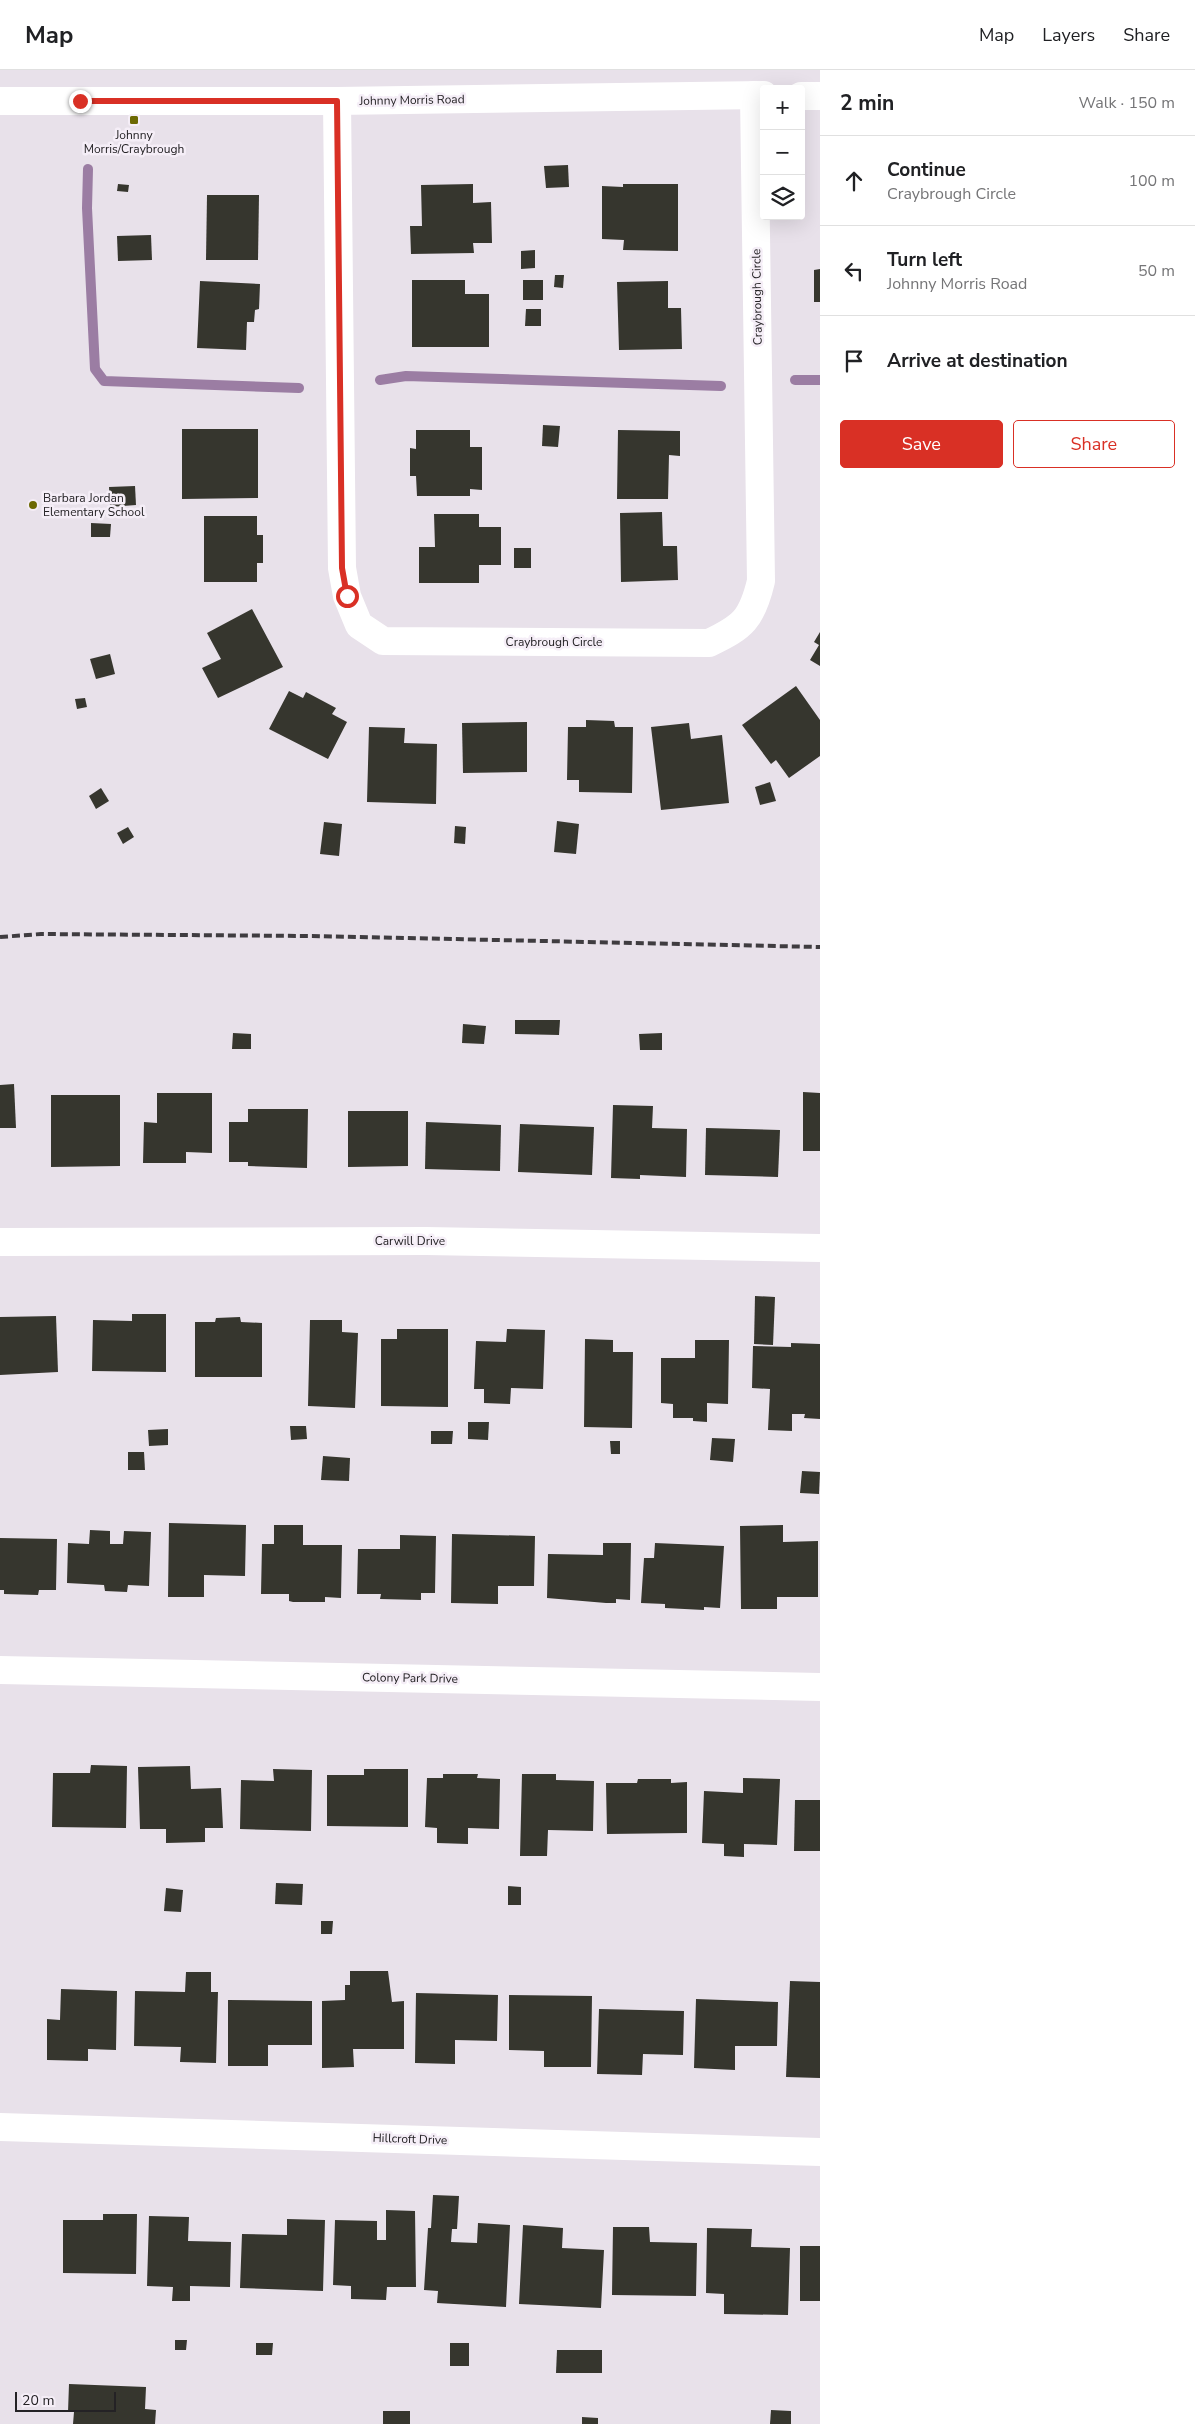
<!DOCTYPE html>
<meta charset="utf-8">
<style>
:root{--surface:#fff;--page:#f6f6f6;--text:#202124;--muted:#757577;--line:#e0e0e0;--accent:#d93025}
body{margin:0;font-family:"Nunito Sans",sans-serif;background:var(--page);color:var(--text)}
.controls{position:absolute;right:15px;top:15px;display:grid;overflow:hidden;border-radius:5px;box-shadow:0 5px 20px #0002}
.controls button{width:45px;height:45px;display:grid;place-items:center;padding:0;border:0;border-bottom:1px solid var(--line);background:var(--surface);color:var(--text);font:25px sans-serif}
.scale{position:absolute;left:15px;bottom:12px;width:101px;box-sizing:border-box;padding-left:5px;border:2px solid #242225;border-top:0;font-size:14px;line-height:18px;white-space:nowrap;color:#242225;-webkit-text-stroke:4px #f5eef7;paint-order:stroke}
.stop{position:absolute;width:15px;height:15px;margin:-11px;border:4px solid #d93025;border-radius:50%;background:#fff}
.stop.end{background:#d93025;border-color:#fff;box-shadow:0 1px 5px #0008}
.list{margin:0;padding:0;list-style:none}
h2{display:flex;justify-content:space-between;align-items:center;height:65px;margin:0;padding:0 20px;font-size:21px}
h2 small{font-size:16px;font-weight:400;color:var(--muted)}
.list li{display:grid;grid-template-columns:32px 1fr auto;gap:15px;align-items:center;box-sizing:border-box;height:90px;padding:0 20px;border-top:1px solid var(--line)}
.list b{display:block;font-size:19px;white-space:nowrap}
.list p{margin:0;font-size:16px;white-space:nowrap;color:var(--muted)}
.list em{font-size:16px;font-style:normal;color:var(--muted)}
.actions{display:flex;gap:10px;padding:15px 20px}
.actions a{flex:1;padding:11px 0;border:1px solid var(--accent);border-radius:5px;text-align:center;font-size:18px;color:var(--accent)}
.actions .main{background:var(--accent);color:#fff}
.icon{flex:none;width:28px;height:28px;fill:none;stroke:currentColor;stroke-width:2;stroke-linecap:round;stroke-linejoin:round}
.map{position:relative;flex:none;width:820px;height:2354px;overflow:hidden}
header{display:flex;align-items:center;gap:30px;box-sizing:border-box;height:70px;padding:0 25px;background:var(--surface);border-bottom:1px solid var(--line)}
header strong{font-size:24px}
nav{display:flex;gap:28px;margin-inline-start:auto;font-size:18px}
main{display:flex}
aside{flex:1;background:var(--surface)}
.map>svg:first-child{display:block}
</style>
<header>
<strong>Map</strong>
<nav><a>Map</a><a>Layers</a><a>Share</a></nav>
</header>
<main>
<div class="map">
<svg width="820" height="2354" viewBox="0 0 820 2354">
<rect width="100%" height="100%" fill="#e8e1ea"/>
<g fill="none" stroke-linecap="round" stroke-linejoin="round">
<g stroke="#9b7da3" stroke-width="10">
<path d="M 88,99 L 87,138 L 95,299 L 104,311 L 299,318"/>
<path d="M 380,310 L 406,306 L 721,316"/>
<path d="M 795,310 L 820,310"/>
</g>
</g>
<g fill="#36362e">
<path d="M 568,95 L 569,117 L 546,118 L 544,96 Z"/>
<path d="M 118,114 L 129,115 L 128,122 L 117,121 Z"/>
<path d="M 473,114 L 473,133 L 491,132 L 492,173 L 473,173 L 474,183 L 411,184 L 410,156 L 422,156 L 421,115 Z"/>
<path d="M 623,114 L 678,114 L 678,181 L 623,180 L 624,170 L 602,169 L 602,116 L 623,117 Z"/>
<path d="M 207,125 L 259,125 L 258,190 L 206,190 Z"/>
<path d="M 151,165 L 152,190 L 118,191 L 117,166 Z"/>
<path d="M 535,180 L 535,198 L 521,199 L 521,181 Z"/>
<path d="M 820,199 L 820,232 L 814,232 L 814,200 Z"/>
<path d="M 555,205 L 564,205 L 563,218 L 554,217 Z"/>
<path d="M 412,210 L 465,210 L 465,224 L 489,224 L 489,277 L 412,277 Z"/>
<rect x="523" y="210" width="20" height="20"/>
<path d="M 200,211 L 260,214 L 259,239 L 255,240 L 254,252 L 247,252 L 246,280 L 197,278 Z"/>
<path d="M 668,211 L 668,238 L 681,238 L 682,279 L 619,280 L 617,212 Z"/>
<path d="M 526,239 L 541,239 L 541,256 L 525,256 Z"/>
<path d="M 543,355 L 560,356 L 558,377 L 542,376 Z"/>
<path d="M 182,359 L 258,359 L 258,428 L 182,429 Z"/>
<path d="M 416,360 L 470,360 L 470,377 L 482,377 L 482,420 L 470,419 L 470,426 L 417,426 L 416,406 L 410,406 L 410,378 L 416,379 Z"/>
<path d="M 618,360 L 680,361 L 680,386 L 669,385 L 668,429 L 617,429 Z"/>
<path d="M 135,416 L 136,435 L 110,437 L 109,417 Z"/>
<path d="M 662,442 L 663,476 L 677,476 L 678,510 L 621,512 L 620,443 Z"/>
<path d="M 434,444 L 479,444 L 479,457 L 501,457 L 501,495 L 479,495 L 479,513 L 419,513 L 419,477 L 435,477 Z"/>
<path d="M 204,446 L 257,446 L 257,465 L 263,465 L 263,493 L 257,493 L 257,512 L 204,512 Z"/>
<path d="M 91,453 L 111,454 L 110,467 L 91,467 Z"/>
<rect x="514" y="478" width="17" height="20"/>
<path d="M 252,539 L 283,597 L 218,628 L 202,598 L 221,589 L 207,563 Z"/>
<path d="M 820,562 L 820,596 L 810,590 L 819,575 L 814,572 Z"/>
<path d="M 110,584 L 115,604 L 96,609 L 90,589 Z"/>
<path d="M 796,616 L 820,650 L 820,686 L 789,708 L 776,690 L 771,694 L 742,655 Z"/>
<path d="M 289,621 L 303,628 L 306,622 L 336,638 L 332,644 L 347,652 L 328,689 L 269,659 Z"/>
<path d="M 85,628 L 87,637 L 77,639 L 75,629 Z"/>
<path d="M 586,650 L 614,651 L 615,657 L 633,657 L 632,723 L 579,722 L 579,710 L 567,710 L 568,657 L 586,657 Z"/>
<path d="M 527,652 L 527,702 L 463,703 L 462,653 Z"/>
<path d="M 689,653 L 691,669 L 722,665 L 729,733 L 661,740 L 651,657 Z"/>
<path d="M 369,657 L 405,658 L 404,673 L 437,674 L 436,734 L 367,732 Z"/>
<path d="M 770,712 L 776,731 L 760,735 L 755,717 Z"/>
<path d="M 101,718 L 109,731 L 96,739 L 89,726 Z"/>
<path d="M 557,751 L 579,754 L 576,784 L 554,782 Z"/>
<path d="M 324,752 L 342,754 L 339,786 L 320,784 Z"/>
<path d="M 455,756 L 466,757 L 465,774 L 454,773 Z"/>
<path d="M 128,757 L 134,767 L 123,774 L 117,763 Z"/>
<path d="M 515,950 L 560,950 L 559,965 L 515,964 Z"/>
<path d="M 463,954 L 486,956 L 484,974 L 462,973 Z"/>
<path d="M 233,963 L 251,964 L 251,979 L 232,979 Z"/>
<path d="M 662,963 L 662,980 L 640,980 L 639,964 Z"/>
<path d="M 14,1014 L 16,1058 L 0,1058 L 0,1015 Z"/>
<path d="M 803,1022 L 820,1023 L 820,1081 L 803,1081 Z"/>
<path d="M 157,1023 L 212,1023 L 212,1083 L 186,1082 L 186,1093 L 143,1093 L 144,1052 L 157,1053 Z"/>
<path d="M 51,1025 L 120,1025 L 120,1096 L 51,1097 Z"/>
<path d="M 613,1035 L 653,1036 L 652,1058 L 687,1059 L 686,1107 L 640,1105 L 640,1109 L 611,1108 Z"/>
<path d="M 248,1039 L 308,1039 L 307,1098 L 248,1096 L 248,1092 L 229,1092 L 229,1052 L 248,1052 Z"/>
<path d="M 348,1041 L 408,1041 L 408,1096 L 348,1097 Z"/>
<path d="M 426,1052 L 501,1055 L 500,1101 L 425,1099 Z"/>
<path d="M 520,1054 L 594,1057 L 592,1105 L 518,1102 Z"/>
<path d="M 706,1058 L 780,1060 L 778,1107 L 705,1105 Z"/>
<path d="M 755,1226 L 775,1227 L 773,1275 L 754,1274 Z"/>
<path d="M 132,1244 L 166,1244 L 166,1302 L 92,1301 L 93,1250 L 132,1251 Z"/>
<path d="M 56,1246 L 58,1302 L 0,1305 L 0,1247 Z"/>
<path d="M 240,1247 L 241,1252 L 262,1253 L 262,1307 L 195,1307 L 195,1252 L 215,1252 L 216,1248 Z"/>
<path d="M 310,1250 L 342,1250 L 342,1262 L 358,1263 L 355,1338 L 308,1336 Z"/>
<path d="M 397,1259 L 448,1259 L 448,1337 L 381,1336 L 381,1269 L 397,1269 Z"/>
<path d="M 507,1259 L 545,1260 L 543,1319 L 511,1318 L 510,1334 L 484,1333 L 484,1319 L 474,1319 L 476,1271 L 506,1272 Z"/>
<path d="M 585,1269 L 613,1270 L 613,1282 L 633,1282 L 632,1358 L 584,1357 Z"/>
<path d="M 695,1270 L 729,1270 L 728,1334 L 707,1333 L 707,1352 L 693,1351 L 693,1348 L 673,1348 L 673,1334 L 661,1333 L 661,1288 L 695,1288 Z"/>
<path d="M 791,1273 L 820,1274 L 820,1349 L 804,1348 L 805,1344 L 792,1344 L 792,1361 L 768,1360 L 770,1319 L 752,1318 L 753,1276 L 791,1277 Z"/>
<path d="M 468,1352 L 489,1352 L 488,1370 L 468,1369 Z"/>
<path d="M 290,1356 L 306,1356 L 307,1369 L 291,1370 Z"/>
<path d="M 168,1359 L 168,1375 L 149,1376 L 148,1360 Z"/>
<path d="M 431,1361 L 453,1361 L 452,1374 L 431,1374 Z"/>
<path d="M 712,1368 L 735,1369 L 733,1392 L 710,1390 Z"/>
<path d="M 610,1371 L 620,1371 L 620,1384 L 611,1384 Z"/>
<path d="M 128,1382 L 144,1382 L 145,1400 L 128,1400 Z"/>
<path d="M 323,1386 L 350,1388 L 349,1411 L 321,1410 Z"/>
<path d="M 802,1401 L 820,1402 L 819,1424 L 800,1423 Z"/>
<path d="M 169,1453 L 246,1455 L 245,1506 L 204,1505 L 204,1527 L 168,1527 Z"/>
<path d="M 274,1455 L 303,1455 L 303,1475 L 342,1475 L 341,1528 L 325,1527 L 325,1532 L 293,1532 L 289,1531 L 289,1524 L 261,1524 L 262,1474 L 274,1474 Z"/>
<path d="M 783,1455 L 783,1472 L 818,1471 L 818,1527 L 777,1527 L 777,1539 L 741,1539 L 740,1456 Z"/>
<path d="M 90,1460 L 110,1461 L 110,1474 L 123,1474 L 124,1461 L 151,1462 L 149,1516 L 128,1515 L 127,1522 L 105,1521 L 104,1515 L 67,1513 L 68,1473 L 89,1474 Z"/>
<path d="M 452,1464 L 535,1466 L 534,1516 L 498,1516 L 498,1534 L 451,1533 Z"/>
<path d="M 400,1465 L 436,1466 L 435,1523 L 421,1523 L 421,1530 L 380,1529 L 381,1524 L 357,1524 L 358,1479 L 400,1479 Z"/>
<path d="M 0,1468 L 57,1469 L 56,1520 L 39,1520 L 38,1525 L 4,1524 L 4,1520 L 0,1520 Z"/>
<path d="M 603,1473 L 631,1473 L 630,1530 L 616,1529 L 616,1533 L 606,1533 L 547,1528 L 548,1484 L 603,1485 Z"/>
<path d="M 655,1473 L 724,1476 L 720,1538 L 704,1537 L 704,1540 L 665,1538 L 665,1534 L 641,1533 L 644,1488 L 654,1488 Z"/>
<path d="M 91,1695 L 127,1696 L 126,1758 L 52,1757 L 53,1703 L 90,1703 Z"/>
<path d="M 190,1696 L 191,1719 L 221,1718 L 223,1758 L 205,1758 L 205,1772 L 166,1773 L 166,1759 L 140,1759 L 138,1697 Z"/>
<path d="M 273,1699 L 312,1700 L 311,1761 L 240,1759 L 241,1710 L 274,1711 Z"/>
<path d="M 364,1699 L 408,1699 L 408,1757 L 327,1756 L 327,1705 L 364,1705 Z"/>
<path d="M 443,1704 L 478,1704 L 477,1708 L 500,1709 L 499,1759 L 468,1758 L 468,1774 L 437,1773 L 437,1758 L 425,1757 L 427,1708 L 443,1708 Z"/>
<path d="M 522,1704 L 556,1704 L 556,1710 L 594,1711 L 593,1761 L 548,1760 L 547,1786 L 520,1786 Z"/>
<path d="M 743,1708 L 780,1709 L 777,1775 L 744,1774 L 744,1787 L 724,1786 L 724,1774 L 702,1773 L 704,1721 L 743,1723 Z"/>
<path d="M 638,1709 L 671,1709 L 671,1713 L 687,1712 L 687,1763 L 607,1764 L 606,1713 L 637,1713 Z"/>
<path d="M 795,1730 L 820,1730 L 820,1781 L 794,1781 Z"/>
<path d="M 276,1813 L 303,1814 L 302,1835 L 275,1834 Z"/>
<path d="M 508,1816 L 521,1817 L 521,1835 L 508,1835 Z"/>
<path d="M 166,1818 L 183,1820 L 181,1842 L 164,1841 Z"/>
<path d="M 321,1851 L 333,1851 L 332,1864 L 321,1864 Z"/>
<path d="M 350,1901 L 388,1901 L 392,1932 L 404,1931 L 404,1979 L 353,1979 L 354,1997 L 322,1998 L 322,1931 L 345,1930 L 345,1915 L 350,1915 Z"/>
<path d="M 186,1902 L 211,1902 L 211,1922 L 218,1922 L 216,1993 L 180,1992 L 181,1977 L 134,1976 L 135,1921 L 185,1922 Z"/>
<path d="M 790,1911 L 820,1912 L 820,2008 L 786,2007 Z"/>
<path d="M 61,1919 L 117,1921 L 116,1980 L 88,1979 L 88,1991 L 47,1990 L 47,1949 L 60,1950 Z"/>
<path d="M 416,1923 L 498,1925 L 497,1971 L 455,1970 L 455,1994 L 415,1993 Z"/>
<path d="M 509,1925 L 592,1926 L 591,1997 L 544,1997 L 544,1981 L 509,1980 Z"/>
<path d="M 696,1929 L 778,1932 L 777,1976 L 735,1976 L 735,2000 L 694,1998 Z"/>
<path d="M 228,1930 L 312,1931 L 312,1975 L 268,1975 L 268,1996 L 228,1996 Z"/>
<path d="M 599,1939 L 684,1941 L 683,1985 L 643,1984 L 642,2005 L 597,2004 Z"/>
<path d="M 433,2125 L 459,2126 L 457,2159 L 452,2159 L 451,2172 L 477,2173 L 478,2153 L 510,2155 L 506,2237 L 437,2233 L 438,2221 L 424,2220 L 428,2158 L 431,2158 Z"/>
<path d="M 386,2140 L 415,2141 L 416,2217 L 387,2217 L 386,2230 L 351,2229 L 351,2216 L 333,2215 L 335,2150 L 377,2151 L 377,2170 L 386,2170 Z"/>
<path d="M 103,2144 L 137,2144 L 136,2204 L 63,2203 L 63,2150 L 103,2150 Z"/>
<path d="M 149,2146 L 189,2147 L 188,2171 L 231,2172 L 230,2217 L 190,2216 L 190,2231 L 172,2231 L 173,2217 L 147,2216 Z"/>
<path d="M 287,2149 L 325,2150 L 323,2221 L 240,2218 L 242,2164 L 287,2165 Z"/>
<path d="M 523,2155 L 563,2158 L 562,2178 L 604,2180 L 601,2238 L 519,2234 Z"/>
<path d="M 613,2157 L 649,2157 L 650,2172 L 697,2173 L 696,2226 L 612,2225 Z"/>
<path d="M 707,2158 L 752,2159 L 751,2177 L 790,2178 L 788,2245 L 724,2244 L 724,2224 L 706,2223 Z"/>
<rect x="800" y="2176" width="20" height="55"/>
<path d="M 175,2270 L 187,2270 L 186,2280 L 175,2280 Z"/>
<path d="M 256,2273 L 273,2273 L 272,2285 L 256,2285 Z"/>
<rect x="450" y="2273" width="19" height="23"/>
<path d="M 557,2280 L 602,2280 L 602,2303 L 556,2303 Z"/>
<path d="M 69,2314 L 146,2317 L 145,2339 L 156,2340 L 155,2354 L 73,2354 L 74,2342 L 68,2342 Z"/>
<path d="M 771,2340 L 791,2341 L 791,2354 L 770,2354 Z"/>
<rect x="383" y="2341" width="27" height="13"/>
<path d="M 582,2347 L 598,2348 L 598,2354 L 582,2354 Z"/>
</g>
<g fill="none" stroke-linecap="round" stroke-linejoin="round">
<g stroke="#fff" stroke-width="28">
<path d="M 801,26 L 820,26"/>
<path d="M 0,31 L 337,31 L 764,25"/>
<path d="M 337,31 L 342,498 L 347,526 L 359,555 L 383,571 L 709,573 C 743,557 752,549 761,511 L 754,25"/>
<path d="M 0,1172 L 426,1171 L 820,1178"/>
<path d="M 0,1600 L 820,1617"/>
<path d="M 0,2057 L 820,2082"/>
</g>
<path stroke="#3f3c40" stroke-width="4" stroke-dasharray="8 4" stroke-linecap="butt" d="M 0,867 L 41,864 L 312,866 L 820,877"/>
</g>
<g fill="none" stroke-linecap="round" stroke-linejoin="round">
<path stroke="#d93025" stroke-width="6" d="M 80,31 L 337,31 L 342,498 L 347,526"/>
</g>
<g fill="#6c6903" stroke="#f5eef7" stroke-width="2">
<rect x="129" y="45" width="10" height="10" rx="2.5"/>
<circle cx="33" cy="435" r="5"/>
</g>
<g text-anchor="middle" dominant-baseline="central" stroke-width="5" stroke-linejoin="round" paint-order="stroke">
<g font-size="12" fill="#242225" stroke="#f5eef7">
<text transform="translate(412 30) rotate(-1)">Johnny Morris Road</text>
<text transform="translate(757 227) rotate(-91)">Craybrough Circle</text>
<text x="554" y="572">Craybrough Circle</text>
<text x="410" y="1171">Carwill Drive</text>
<text transform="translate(410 1608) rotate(1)">Colony Park Drive</text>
<text transform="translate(410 2069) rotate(2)">Hillcroft Drive</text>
</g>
<g font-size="12" fill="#242225" stroke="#f5eef7">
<text x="134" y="65">Johnny<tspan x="134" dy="14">Morris/Craybrough</tspan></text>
<text x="43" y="428" text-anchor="start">Barbara Jordan<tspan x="43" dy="14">Elementary School</tspan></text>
</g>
</g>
</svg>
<div class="controls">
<button>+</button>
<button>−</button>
<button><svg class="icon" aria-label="layers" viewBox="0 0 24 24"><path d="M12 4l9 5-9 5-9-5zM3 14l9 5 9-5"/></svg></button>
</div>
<div class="scale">20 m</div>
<div class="stop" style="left:347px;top:526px"></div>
<div class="stop end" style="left:80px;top:31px"></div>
</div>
<aside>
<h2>2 min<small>Walk · 150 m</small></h2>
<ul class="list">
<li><svg class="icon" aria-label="ahead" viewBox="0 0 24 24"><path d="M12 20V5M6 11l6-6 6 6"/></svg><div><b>Continue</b><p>Craybrough Circle</p></div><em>100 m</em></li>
<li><svg class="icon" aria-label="left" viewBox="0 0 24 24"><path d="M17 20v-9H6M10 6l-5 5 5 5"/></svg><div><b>Turn left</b><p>Johnny Morris Road</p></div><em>50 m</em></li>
<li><svg class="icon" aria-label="arrive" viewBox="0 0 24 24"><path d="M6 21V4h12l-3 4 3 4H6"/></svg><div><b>Arrive at destination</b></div></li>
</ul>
<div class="actions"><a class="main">Save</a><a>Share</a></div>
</aside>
</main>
